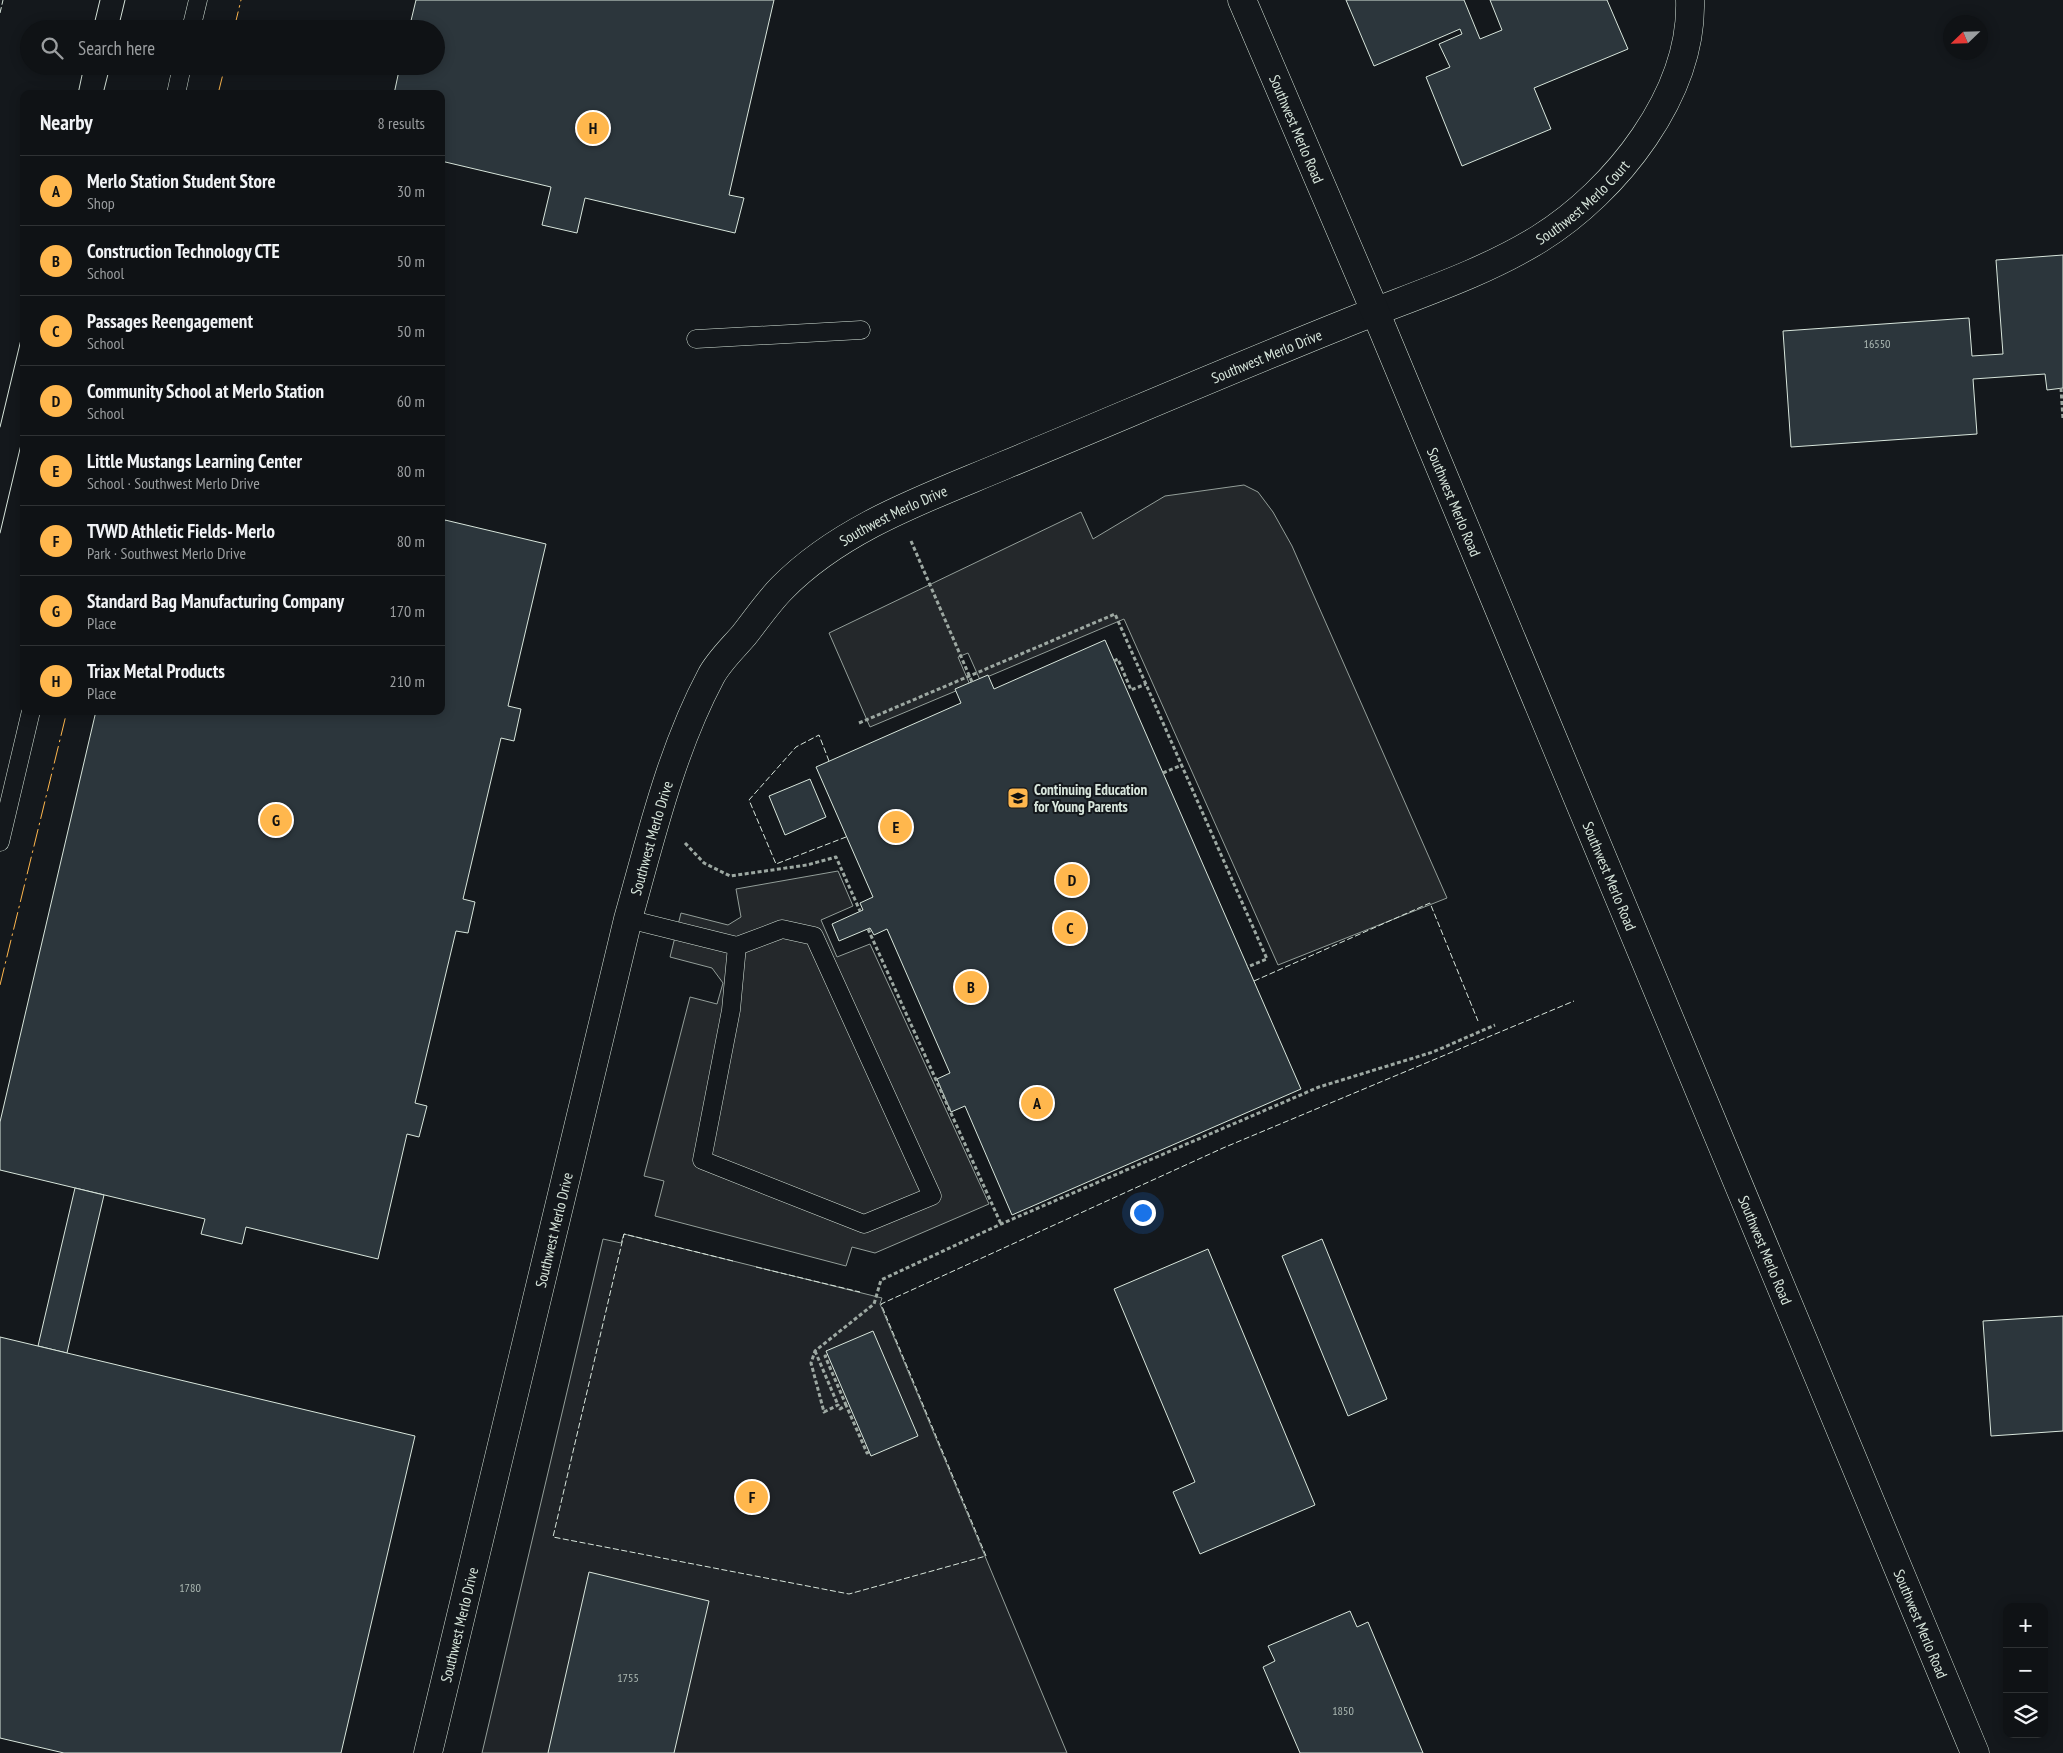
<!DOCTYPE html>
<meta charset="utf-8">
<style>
:root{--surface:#0f1215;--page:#1d2022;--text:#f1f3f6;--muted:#9b9ea0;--line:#2f3234;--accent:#ffb74d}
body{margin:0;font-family:"PT Sans Narrow",sans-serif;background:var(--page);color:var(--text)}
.controls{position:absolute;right:15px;bottom:15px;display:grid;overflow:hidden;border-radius:10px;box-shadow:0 2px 12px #0003}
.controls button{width:45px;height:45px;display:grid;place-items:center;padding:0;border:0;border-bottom:1px solid var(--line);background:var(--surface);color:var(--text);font:25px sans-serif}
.compass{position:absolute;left:1943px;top:15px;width:45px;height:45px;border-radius:50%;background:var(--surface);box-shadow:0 2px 12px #0003;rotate:247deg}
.you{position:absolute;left:1142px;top:1212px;width:18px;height:18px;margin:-12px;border:4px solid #fff;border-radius:50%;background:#1a73e8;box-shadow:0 0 0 8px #1a73e833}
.badge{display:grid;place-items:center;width:32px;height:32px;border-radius:50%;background:var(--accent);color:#111;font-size:16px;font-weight:700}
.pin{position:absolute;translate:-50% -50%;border:2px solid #fff;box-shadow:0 1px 5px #0006}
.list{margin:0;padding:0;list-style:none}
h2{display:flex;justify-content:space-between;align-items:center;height:65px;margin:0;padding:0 20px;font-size:21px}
h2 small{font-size:16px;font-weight:400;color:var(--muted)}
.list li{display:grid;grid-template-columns:32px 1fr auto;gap:15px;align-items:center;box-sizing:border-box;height:70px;padding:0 20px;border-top:1px solid var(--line)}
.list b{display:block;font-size:19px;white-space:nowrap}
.list p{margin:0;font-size:16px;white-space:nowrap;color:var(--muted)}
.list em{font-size:16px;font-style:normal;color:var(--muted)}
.icon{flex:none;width:28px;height:28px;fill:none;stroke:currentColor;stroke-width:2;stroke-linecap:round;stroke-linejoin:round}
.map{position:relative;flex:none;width:2063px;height:1753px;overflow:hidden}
.search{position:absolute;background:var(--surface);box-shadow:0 2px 12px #0003;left:20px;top:20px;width:425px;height:55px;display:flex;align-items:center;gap:12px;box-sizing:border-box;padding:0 18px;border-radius:28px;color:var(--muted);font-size:19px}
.panel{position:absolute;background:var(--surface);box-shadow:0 2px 12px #0003;left:20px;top:90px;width:425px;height:625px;border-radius:10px}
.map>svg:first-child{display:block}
</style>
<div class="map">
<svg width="2063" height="1753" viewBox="0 0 2063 1753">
<rect width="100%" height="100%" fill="#14181c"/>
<path fill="#202428" stroke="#939e99" d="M 624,1234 L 882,1298 L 880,1304 L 1067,1753 L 482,1753 L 603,1239 L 621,1243 Z"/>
<g fill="#24282b" stroke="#939e99">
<path d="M 1244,485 L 1258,492 L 1273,512 L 1292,546 L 1447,898 L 1278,965 L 1124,619 L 980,680 L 968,653 L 958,657 L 970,685 L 870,727 L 829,633 L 1081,512 L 1093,539 L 1165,496 Z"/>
<path d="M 838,871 L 853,906 L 821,920 L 837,957 L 870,944 L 989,1204 L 875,1253 L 852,1247 L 846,1266 L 655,1216 L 664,1181 L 644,1176 L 690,997 L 717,1004 L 723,983 L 712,968 L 670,957 L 681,913 L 728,925 L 741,917 L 736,889 Z"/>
</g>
<g fill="#2c363c" stroke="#d8e6dc">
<path d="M 416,0 L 774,0 L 729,195 L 744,198 L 735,233 L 585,198 L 577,233 L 542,225 L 551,187 L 441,161 L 441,94 L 394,94 L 400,66 L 436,66 L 436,29 L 409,29 Z"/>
<path d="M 1346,0 L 1464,0 L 1480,39 L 1502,30 L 1490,0 L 1607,0 L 1628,49 L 1534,88 L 1551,129 L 1462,166 L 1426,77 L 1450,67 L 1439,44 L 1462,34 L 1460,29 L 1374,66 Z"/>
<path d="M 2063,255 L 2063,388 L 2047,390 L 2045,374 L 1973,379 L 1977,434 L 1791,447 L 1783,331 L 1969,318 L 1972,356 L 2003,354 L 1996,260 Z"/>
<path d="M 445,520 L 546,544 L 508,706 L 521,709 L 514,741 L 501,738 L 463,899 L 475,902 L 468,933 L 456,931 L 415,1103 L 427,1106 L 419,1137 L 407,1134 L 378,1259 L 246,1227 L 242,1244 L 201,1234 L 205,1219 L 0,1170 L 0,1122 L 96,711 L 441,711 L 441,534 Z"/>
<path d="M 1105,640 L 1301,1089 L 1012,1215 L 965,1106 L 951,1112 L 937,1079 L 950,1073 L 887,929 L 874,935 L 870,928 L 839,941 L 832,924 L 863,910 L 860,903 L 873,897 L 816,767 L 961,703 L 955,689 L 988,675 L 994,689 Z"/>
<path d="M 810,779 L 826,817 L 785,835 L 769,796 Z"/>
<path d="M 75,1188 L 104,1195 L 67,1353 L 38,1346 Z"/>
<path d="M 1322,1239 L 1387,1399 L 1348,1416 L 1282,1256 Z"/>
<path d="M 1208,1249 L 1315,1505 L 1200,1554 L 1173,1492 L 1195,1482 L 1114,1289 Z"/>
<path d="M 2063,1316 L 2063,1431 L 1991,1436 L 1983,1321 Z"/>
<path d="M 873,1331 L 918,1436 L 871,1456 L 826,1351 Z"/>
<path d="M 0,1337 L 415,1436 L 341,1753 L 64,1753 L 0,1738 Z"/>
<path d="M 589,1572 L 709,1601 L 674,1753 L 548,1753 Z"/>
<path d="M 1350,1611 L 1357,1627 L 1368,1622 L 1423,1753 L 1300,1753 L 1263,1667 L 1275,1661 L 1268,1646 Z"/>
</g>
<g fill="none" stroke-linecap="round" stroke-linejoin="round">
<g stroke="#d8e6dc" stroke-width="19">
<g id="service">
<path d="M 191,29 L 198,0"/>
<path d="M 176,94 L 182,66"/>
<path d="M 696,339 L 861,330"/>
<path d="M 0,842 L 31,711"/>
<path d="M 628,919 L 737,946 L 782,929 L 814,936 L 932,1196 L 864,1224 L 702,1160 L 731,1010 L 737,946"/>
</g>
</g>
<g stroke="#d8e6dc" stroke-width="29">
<g id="minor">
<path id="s1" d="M 428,1753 L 628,919 C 651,837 671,751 711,676 C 719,661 733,648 744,635 C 756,620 768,602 782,588 C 842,527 927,498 1005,465 C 1116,419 1227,371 1339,326 C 1406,298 1477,277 1539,239 C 1616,191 1693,94 1690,0"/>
</g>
</g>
<g stroke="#d8e6dc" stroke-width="29">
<g id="tertiary">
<path id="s2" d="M 1242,0 L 1375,311 L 1975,1753"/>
</g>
</g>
<g stroke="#9da8a2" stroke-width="3" stroke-dasharray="4 2.5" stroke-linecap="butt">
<path d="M 2061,388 L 2063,419"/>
<path d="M 911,541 L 972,682"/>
<path d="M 1114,661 L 1118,659 L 1131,690 L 1146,684"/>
<path d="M 859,723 L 1115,614 L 1267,959 L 1247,967"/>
<path d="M 1163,773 L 1182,765"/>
<path d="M 685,843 L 704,863 L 730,876 L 807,865 L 836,857 L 860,911"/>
<path d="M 868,929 L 1001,1224"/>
<path d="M 815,1351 L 838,1405"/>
<path d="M 827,1356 L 825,1356 L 846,1405"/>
<path d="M 869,1452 L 867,1453 L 846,1405 L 840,1409 L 838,1405 L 824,1412 L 811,1363 L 815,1351 L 874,1304 L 881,1280 L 1001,1224 L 1319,1087 L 1433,1052 L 1495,1025"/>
</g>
<use href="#service" stroke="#14181c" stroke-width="18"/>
<use href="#minor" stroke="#14181c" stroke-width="28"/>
<use href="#tertiary" stroke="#14181c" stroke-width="28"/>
<g stroke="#d8e6dc" stroke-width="1">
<path d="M 93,29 L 100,0"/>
<path d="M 118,29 L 125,0"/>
<path d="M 78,94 L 84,66"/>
<path d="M 103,94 L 110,66"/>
<path d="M 0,427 L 24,327"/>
<path d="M 0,533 L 24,432"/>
</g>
<g stroke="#d8e6dc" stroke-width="1" stroke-dasharray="6 2.5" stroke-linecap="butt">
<path d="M 0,13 L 3,0"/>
<path d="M 829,761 L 819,735 L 796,747 L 749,800 L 776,864 L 846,837"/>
<path d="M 1254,981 L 1430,903 L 1478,1021"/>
<path d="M 733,1261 L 624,1234 L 553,1537 L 849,1594 L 986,1556 L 881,1304 L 1223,1148 L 1574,1001"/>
<path d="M 756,1267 L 860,1292"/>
</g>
<g stroke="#ffb74d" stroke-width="1" stroke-dasharray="18 4 2.5 4" stroke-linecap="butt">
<path d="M 234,29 L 241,0"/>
<path d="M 218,94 L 225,66"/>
<path d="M 0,985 L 67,711"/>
</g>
</g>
<defs>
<g id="school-square" transform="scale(1.125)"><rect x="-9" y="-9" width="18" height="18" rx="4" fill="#ffb74d" stroke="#14181c"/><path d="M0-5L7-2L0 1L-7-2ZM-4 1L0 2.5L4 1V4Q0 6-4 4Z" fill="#111"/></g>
</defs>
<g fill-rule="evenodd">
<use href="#school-square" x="1018" y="798"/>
</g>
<g text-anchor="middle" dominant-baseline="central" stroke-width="4" stroke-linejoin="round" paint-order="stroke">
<g font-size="12" fill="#adbab4">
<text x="1877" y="343">16550</text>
<text x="190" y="1587">1780</text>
<text x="628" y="1677">1755</text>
<text x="1343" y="1710">1850</text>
</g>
<g font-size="15" fill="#d8e6dc" stroke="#14181c">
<text stroke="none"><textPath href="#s2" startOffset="140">Southwest Merlo Road</textPath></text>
<text stroke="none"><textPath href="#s1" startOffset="2122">Southwest Merlo Court</textPath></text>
<text stroke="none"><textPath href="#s1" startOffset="1768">Southwest Merlo Drive</textPath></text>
<text stroke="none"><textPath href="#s2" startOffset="545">Southwest Merlo Road</textPath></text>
<text stroke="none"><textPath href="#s1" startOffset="1362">Southwest Merlo Drive</textPath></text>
<text stroke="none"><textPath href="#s1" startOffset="942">Southwest Merlo Drive</textPath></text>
<text stroke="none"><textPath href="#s2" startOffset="950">Southwest Merlo Road</textPath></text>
<text stroke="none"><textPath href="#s1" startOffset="538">Southwest Merlo Drive</textPath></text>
<text stroke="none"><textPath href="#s2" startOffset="1355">Southwest Merlo Road</textPath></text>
<text stroke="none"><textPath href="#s1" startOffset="132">Southwest Merlo Drive</textPath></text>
<text stroke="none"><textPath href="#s2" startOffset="1760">Southwest Merlo Road</textPath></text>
</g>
<g font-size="15" font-weight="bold" fill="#d8e6dc" stroke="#14181c" text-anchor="start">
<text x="1034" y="789">Continuing Education<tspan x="1034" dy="17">for Young Parents</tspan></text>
</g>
</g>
</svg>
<div class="controls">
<button>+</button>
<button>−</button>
<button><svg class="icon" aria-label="layers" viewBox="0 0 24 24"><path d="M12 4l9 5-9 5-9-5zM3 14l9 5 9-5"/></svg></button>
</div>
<svg class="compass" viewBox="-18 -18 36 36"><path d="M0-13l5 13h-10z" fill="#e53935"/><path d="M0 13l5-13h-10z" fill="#9b9ea0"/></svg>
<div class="you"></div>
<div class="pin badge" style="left:1037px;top:1103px">A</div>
<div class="pin badge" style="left:971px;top:987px">B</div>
<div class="pin badge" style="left:1070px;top:928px">C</div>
<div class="pin badge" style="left:1072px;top:880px">D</div>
<div class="pin badge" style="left:896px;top:827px">E</div>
<div class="pin badge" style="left:752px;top:1497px">F</div>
<div class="pin badge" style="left:276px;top:820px">G</div>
<div class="pin badge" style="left:593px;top:128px">H</div>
<div class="search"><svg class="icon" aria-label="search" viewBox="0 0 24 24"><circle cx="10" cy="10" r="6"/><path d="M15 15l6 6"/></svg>Search here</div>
<section class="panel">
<h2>Nearby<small>8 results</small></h2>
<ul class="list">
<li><span class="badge">A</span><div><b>Merlo Station Student Store</b><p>Shop</p></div><em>30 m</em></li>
<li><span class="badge">B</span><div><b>Construction Technology CTE</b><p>School</p></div><em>50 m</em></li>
<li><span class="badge">C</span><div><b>Passages Reengagement</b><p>School</p></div><em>50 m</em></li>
<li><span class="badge">D</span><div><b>Community School at Merlo Station</b><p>School</p></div><em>60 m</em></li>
<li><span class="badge">E</span><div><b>Little Mustangs Learning Center</b><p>School · Southwest Merlo Drive</p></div><em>80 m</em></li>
<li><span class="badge">F</span><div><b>TVWD Athletic Fields- Merlo</b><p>Park · Southwest Merlo Drive</p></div><em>80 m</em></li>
<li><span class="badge">G</span><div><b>Standard Bag Manufacturing Company</b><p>Place</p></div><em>170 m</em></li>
<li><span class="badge">H</span><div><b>Triax Metal Products</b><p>Place</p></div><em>210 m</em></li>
</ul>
</section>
</div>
